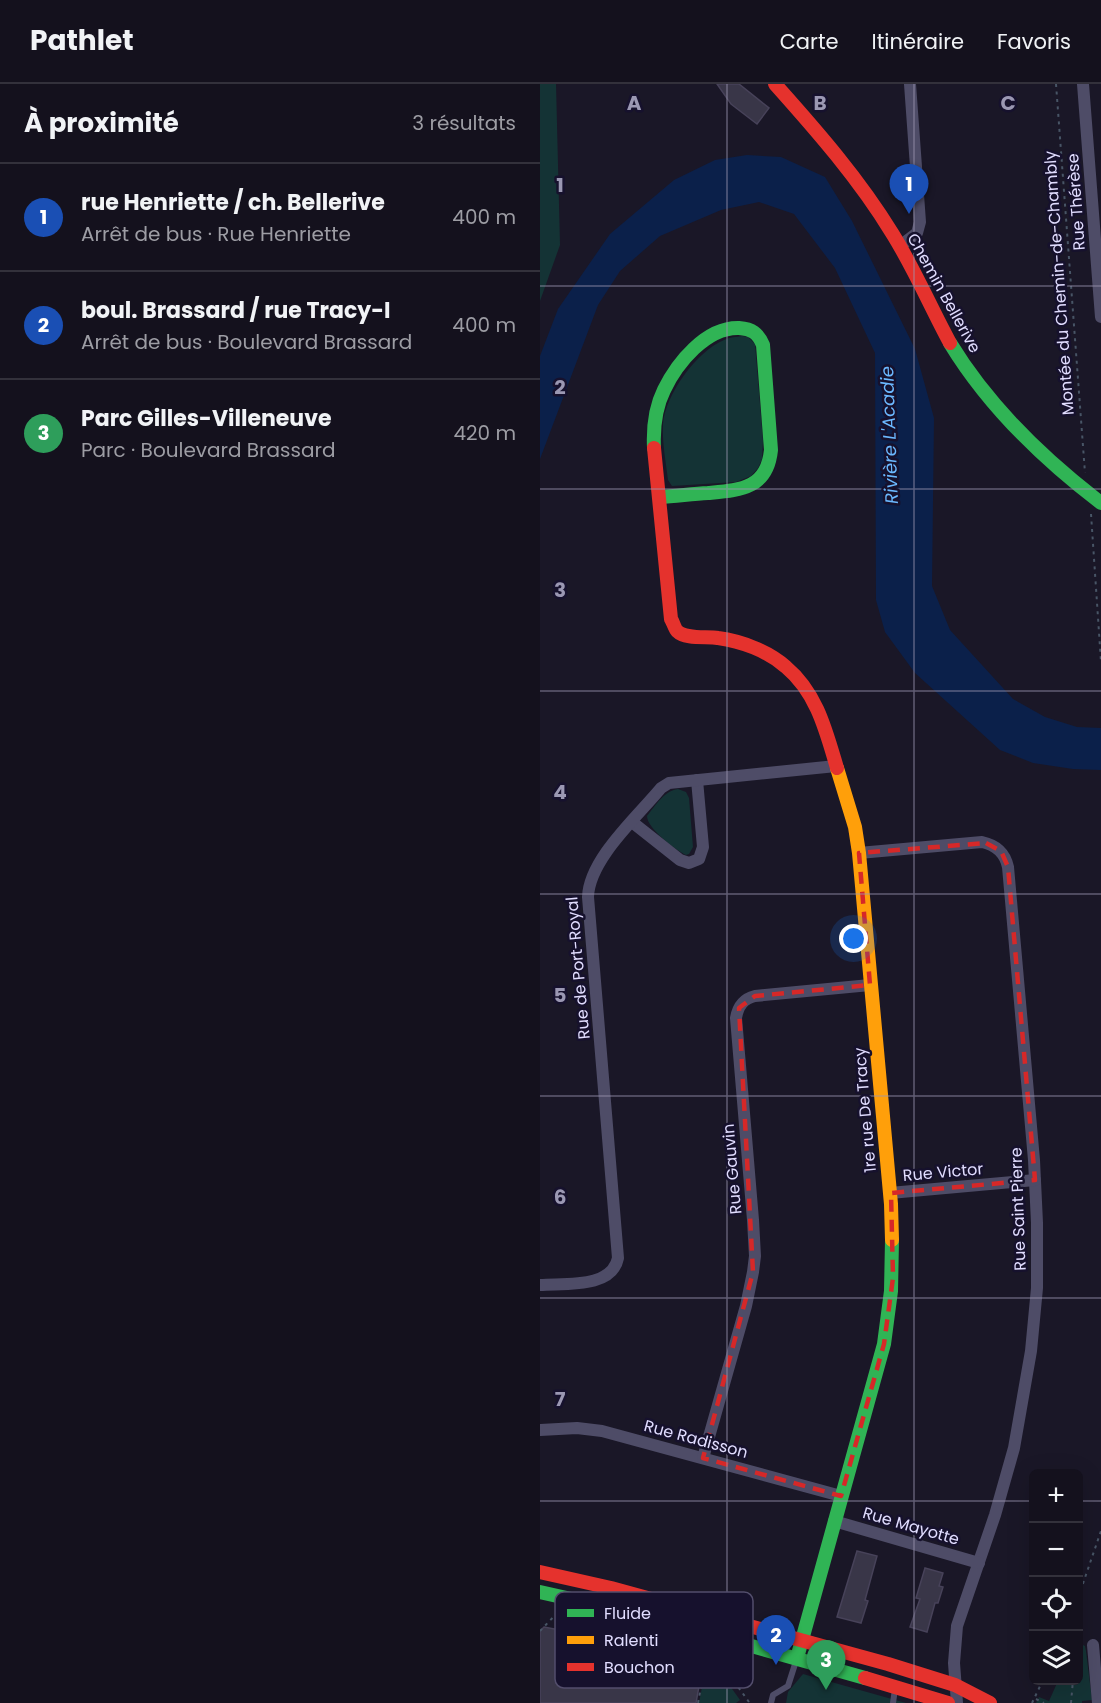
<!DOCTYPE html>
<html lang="fr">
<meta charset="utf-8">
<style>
:root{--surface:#14111d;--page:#211f2a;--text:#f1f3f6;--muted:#9d9da4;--line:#33313b;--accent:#2563eb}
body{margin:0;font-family:Poppins,sans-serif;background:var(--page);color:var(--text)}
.controls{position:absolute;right:18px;bottom:18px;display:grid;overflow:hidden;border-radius:9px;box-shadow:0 6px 24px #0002}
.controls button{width:54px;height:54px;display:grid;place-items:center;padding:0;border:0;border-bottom:2px solid var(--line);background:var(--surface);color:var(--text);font:30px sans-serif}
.you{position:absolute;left:314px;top:855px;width:21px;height:21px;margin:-15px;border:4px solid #fff;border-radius:50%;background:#1a73e8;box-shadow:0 0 0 9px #1a73e833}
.badge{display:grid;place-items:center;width:39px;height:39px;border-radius:50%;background:var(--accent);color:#fff;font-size:20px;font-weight:700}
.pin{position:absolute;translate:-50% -50px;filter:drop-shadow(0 2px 3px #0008)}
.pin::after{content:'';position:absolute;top:32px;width:21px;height:18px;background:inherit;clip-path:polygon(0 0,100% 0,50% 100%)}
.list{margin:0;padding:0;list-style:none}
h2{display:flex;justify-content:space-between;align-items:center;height:78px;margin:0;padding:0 24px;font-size:26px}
h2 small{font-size:20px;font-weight:400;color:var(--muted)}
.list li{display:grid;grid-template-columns:39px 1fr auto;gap:18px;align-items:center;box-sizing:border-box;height:108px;padding:0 24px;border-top:2px solid var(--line)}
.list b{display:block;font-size:22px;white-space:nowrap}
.list p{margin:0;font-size:20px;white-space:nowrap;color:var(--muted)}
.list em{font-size:20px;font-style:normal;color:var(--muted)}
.icon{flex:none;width:33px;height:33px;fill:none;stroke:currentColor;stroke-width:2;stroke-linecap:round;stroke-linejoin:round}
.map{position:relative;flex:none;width:561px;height:1619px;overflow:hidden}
header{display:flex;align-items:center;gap:36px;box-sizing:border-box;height:84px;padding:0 30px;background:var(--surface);border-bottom:2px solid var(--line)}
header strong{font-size:28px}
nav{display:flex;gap:33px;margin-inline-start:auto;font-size:21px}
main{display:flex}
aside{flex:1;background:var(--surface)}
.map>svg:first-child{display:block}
</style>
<header>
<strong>Pathlet</strong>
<nav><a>Carte</a><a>Itinéraire</a><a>Favoris</a></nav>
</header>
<main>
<aside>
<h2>À proximité<small>3 résultats</small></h2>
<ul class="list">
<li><span class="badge" style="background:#1a4fb4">1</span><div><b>rue Henriette / ch. Bellerive</b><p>Arrêt de bus · Rue Henriette</p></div><em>400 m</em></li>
<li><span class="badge" style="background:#1a4fb4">2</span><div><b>boul. Brassard / rue Tracy-I</b><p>Arrêt de bus · Boulevard Brassard</p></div><em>400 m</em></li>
<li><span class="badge" style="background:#2e9e5b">3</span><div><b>Parc Gilles-Villeneuve</b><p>Parc · Boulevard Brassard</p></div><em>420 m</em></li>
</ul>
</aside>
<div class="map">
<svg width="561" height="1619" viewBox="0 0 561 1619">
<rect width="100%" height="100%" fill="#1a1727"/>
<g fill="#143335">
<path d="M 0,0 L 16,0 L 20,161 L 0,217 Z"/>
<path d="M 202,252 L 208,253 L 215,260 L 223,357 L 222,375 L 218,384 L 211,392 L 196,398 L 132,402 L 128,396 C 126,378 122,359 123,340 C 125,311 157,267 184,256 C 190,253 196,253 202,252 Z"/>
<path d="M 138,705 L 146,708 L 149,714 L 153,763 L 149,770 L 146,771 C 134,765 107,744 107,732 C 116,721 124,707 138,705 Z"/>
<path d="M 539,1559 L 545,1562 L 546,1567 L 552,1616 L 542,1617 L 542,1619 L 496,1619 L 499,1613 L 509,1617 L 518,1597 L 538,1596 Z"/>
<path d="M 167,1576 L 172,1577 L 200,1616 L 196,1619 L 159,1619 Z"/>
<path d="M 263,1590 L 366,1619 L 246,1619 L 248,1608 Z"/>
</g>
<path fill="#0b204a" d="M 207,71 L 241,73 L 285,93 L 312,137 L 375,265 L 394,334 L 392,502 L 410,546 L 473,615 L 505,633 L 537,643 L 561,644 L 561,686 L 533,685 L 493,679 L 460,666 L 375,589 L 345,548 L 336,516 L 335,269 L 295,184 L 254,130 L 219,118 L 181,126 L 120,152 L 80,187 L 58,221 L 0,375 L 0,272 L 18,225 L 70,150 L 134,96 L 175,76 Z"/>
<g fill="#393648" stroke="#474259" stroke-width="1.5">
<path d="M 177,0 L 199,0 L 229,24 L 217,40 L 191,20 Z"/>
<path d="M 317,1467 L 337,1472 L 325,1516 L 328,1517 L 321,1539 L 297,1533 Z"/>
<path d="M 385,1484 L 403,1489 L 399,1502 L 403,1503 L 398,1519 L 395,1519 L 387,1548 L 370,1543 L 380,1515 L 376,1514 Z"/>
<path d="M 4,1543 L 164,1574 L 156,1619 L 0,1619 L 0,1547 Z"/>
</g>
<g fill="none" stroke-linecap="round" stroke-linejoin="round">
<g stroke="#485566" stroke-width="2" stroke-dasharray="3 4.5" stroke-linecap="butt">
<path d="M 516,0 L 545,389"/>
<path d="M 551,430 L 561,578"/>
<path d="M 538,1514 L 561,1447"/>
<path d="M 41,1532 L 48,1542 L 160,1568 L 164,1565"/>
<path d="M 0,1547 L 19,1527"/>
<path d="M 172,1567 L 209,1618"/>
<path d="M 496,1615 L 504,1619"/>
<path d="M 158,1619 L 168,1566"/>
<path d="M 492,1619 L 503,1596"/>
<path d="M 531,1619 L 533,1596"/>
</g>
<g stroke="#4e4c67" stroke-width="6">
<path d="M 231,1619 L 233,1611 L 248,1602 L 256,1577"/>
<path d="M 353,1619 L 355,1605"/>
</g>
<g stroke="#4e4c67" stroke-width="12">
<path d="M 543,0 L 561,233"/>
<path d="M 360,162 L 377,149 L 380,138 L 370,0"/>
<path d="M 92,738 L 140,776 L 149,779 L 159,775 L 163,763 L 157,696"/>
<path d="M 319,769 L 442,758 C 456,761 465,769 468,783 L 494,1076 L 497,1139 L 497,1204 L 491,1267 L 474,1364 L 455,1431 L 417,1542 L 414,1579 L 417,1619"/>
<path d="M 350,1109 L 495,1096"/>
<path d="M 0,1201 C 24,1199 72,1205 78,1174 L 48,813 C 49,775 98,732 121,704 L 129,699 L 296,682"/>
<path d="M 0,1346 L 37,1344 L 62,1347 L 301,1412"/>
<path d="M 163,1374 L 206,1222 L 213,1188 L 215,1172 L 213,1136 L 196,934 C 198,922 203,915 215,912 L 330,901"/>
<path d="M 294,1437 L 439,1479"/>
<path d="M 553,1561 L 558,1619"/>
</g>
<g stroke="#30b455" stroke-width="14">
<path d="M 410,259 C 449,323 502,374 561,419"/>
<path d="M 114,364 C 113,343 115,324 124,306 C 137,279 166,243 199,244 C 212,245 218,249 223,261 L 231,366 C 227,405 200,406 168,409 C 152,410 136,412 120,413"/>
<path d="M 0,1508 L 98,1530 L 325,1594"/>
<path d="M 257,1574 L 344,1260 L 351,1207 L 352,1156"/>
</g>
<path stroke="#ff9f0a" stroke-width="14" d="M 297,684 L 315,743 L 319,769 L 351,1120 L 352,1156"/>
<g stroke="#e5322d" stroke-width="14">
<path d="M 235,0 C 277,47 319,95 352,149 C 374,184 390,222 410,259"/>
<path d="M 114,364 L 131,535 C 133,538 135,545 137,547 C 146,556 167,552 178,554 C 201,557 228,567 246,583 C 277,609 286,647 297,684"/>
<path d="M 0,1488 L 71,1504 L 348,1580 L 415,1601 L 450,1619"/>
<path d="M 325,1594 L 408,1619"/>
</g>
</g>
<path fill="none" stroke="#d62828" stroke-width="4.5" stroke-dasharray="12 8" stroke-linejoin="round" d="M 446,759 L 461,767 L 468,783 L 495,1096 L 351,1109 L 353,1194 L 344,1260 L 301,1412 L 163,1374 L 213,1188 L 199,924 L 215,912 L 330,901 L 319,769 Z"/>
<path fill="none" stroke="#9b98b3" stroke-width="1.5" stroke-opacity="0.55" d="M 187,0 L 187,1619M 374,0 L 374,1619M 0,202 L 561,202M 0,405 L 561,405M 0,607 L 561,607M 0,810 L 561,810M 0,1012 L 561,1012M 0,1214 L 561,1214M 0,1417 L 494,1417M 538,1417 L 561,1417"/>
<g text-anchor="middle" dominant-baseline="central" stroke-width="5" stroke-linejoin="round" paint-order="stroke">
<g font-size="16" fill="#e1ddff" stroke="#16112d">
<text transform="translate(536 118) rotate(-94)">Rue Thérèse</text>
<text transform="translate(519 199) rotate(-94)">Montée du Chemin-de-Chambly</text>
<text transform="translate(404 209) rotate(61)">Chemin Bellerive</text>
<text transform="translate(38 884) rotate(-95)">Rue de Port-Royal</text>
<text transform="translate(325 1026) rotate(-95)">1re rue De Tracy</text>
<text transform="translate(192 1085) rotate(-95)">Rue Gauvin</text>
<text transform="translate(403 1088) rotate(-5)">Rue Victor</text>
<text transform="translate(478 1125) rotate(-92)">Rue Saint Pierre</text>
<text transform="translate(156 1355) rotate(15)">Rue Radisson</text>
<text transform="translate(371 1442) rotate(16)">Rue Mayotte</text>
</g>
<g font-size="18" font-style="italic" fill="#6bb8ff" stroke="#16112d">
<text transform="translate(349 351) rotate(-92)">Rivière L'Acadie</text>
</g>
</g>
<rect x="15" y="1508" width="198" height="96" rx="9" fill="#16112d" stroke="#534e6c" stroke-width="1.5"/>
<rect x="27" y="1525" width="27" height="8" fill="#30b455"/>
<rect x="27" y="1552" width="27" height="8" fill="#ff9f0a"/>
<rect x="27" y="1579" width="27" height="8" fill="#e5322d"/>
<g font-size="16" fill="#e1ddff">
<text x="64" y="1535">Fluide</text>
<text x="64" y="1562">Ralenti</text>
<text x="64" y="1589">Bouchon</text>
</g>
<g font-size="20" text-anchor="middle" font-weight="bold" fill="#9b98b3" stroke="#16112d" stroke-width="5" stroke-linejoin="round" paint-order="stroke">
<text x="94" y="26">A</text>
<text x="280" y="26">B</text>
<text x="468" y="26">C</text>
<text x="20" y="108">1</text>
<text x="20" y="310">2</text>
<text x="20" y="513">3</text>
<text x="20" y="715">4</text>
<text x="20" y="918">5</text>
<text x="20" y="1120">6</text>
<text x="20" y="1322">7</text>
</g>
</svg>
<div class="controls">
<button>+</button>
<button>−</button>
<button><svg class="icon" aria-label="locate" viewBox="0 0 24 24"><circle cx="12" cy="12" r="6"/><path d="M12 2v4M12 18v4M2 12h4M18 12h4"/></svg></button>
<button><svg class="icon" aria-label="layers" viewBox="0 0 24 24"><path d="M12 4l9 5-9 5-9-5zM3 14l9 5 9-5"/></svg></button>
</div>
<div class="you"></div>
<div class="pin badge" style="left:369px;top:130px;background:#1a4fb4">1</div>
<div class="pin badge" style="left:236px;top:1581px;background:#1a4fb4">2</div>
<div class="pin badge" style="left:286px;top:1606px;background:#2e9e5b">3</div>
</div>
</main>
